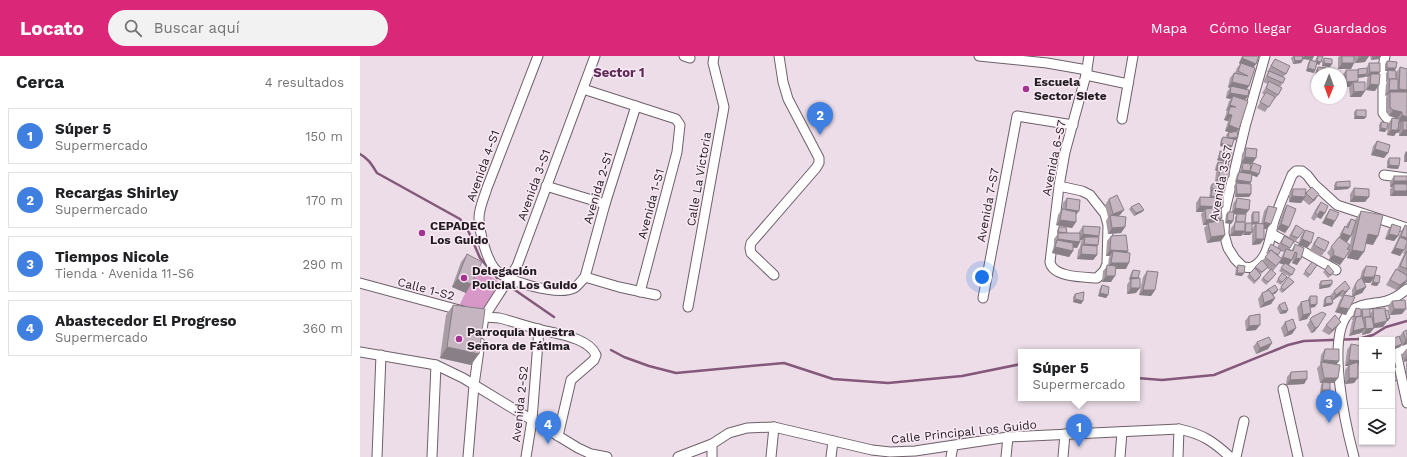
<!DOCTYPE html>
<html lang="es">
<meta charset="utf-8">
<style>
:root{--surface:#fff;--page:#f2f2f2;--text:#202124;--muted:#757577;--line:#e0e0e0;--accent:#db2777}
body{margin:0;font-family:"Work Sans",sans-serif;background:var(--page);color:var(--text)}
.controls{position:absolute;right:12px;bottom:12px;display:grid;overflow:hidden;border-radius:0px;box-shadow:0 1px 3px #0004}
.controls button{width:36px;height:36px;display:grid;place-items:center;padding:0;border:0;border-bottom:1px solid var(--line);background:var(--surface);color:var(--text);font:20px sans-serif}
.compass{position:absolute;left:951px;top:12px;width:36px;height:36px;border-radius:50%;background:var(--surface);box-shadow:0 1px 3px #0004;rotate:181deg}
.you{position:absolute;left:622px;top:221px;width:14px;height:14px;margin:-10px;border:3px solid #fff;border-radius:50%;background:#1a73e8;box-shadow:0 0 0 6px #1a73e833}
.badge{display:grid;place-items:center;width:26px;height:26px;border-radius:50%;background:var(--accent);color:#fff;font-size:13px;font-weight:700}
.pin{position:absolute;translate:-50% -33px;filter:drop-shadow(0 1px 2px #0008)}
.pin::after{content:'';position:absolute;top:21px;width:14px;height:12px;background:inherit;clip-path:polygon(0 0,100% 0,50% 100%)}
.popup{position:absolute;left:658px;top:293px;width:122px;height:52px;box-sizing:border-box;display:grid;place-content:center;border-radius:0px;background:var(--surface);filter:drop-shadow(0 1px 3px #0005);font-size:13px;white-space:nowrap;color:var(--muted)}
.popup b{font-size:15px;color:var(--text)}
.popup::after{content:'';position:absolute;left:50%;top:100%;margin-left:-8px;border:8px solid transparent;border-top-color:var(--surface)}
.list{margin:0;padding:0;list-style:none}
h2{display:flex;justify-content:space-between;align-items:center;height:52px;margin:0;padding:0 16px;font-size:17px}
h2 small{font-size:13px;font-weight:400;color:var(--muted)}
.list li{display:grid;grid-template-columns:26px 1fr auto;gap:12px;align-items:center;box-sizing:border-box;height:56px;margin:0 8px 8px;padding:0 8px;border:1px solid var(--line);border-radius:0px}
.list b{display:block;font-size:15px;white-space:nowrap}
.list p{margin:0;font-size:13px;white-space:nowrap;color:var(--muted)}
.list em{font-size:13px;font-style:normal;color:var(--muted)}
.icon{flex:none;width:22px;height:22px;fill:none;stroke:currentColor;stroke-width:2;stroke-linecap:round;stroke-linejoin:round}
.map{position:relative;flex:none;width:1047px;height:401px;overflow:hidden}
header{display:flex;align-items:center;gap:24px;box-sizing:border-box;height:56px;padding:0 20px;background:var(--accent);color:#fff}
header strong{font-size:19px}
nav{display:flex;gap:22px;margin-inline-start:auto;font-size:14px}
.search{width:280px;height:36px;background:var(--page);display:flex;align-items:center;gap:10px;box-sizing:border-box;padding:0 14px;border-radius:22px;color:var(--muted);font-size:15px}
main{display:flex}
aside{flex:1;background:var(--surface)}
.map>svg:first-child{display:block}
</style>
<header>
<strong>Locato</strong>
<div class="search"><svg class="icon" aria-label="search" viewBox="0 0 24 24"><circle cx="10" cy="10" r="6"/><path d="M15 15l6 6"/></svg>Buscar aquí</div>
<nav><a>Mapa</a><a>Cómo llegar</a><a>Guardados</a></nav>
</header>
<main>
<aside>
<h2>Cerca<small>4 resultados</small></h2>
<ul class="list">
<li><span class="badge" style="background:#3f7fe0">1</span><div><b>Súper 5</b><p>Supermercado</p></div><em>150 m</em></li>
<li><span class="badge" style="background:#3f7fe0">2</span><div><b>Recargas Shirley</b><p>Supermercado</p></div><em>170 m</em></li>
<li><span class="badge" style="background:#3f7fe0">3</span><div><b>Tiempos Nicole</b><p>Tienda · Avenida 11-S6</p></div><em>290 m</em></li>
<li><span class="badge" style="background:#3f7fe0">4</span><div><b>Abastecedor El Progreso</b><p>Supermercado</p></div><em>360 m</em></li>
</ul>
</aside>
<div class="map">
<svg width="1047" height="401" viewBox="0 0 1047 401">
<rect width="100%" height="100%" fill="#ecdde8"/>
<path fill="#d798c8" d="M 118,211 L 140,227 L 121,256 L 99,250 Z"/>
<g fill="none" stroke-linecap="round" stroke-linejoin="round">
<g stroke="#84587a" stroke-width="2.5">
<path d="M 0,98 C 8,102 12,109 17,117 L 100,163 L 107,172 L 120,202 L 137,222"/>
<path d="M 152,232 L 194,261"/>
<path d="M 251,294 L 264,301 L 289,310 L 316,317 L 424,307 L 473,323 L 528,327 L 602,320 L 661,308"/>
<path d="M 777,322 L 802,324 L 854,319 L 928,289 L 944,285 L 998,283 L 1013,279 L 1026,271 L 1047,265"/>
</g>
<g stroke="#6e606a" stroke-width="11">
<g id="minor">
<path d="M 178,0 L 127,132 C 124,142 119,152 119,162 C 119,175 126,201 134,212 C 145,226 198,240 214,232 C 218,230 222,224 225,221 L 259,231 L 296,239"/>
<path d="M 324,0 L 330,2"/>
<path d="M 619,0 L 687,7 L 727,14"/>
<path d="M 905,0 L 886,67 L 865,154 L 864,178 L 868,192 L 875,203 L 883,211 C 886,211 890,212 892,211 C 909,204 910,179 914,165 C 919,149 926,134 932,119 L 936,115 L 942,115 L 947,119 L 954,128 L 977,149 L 1047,172"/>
<path d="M 1025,0 L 1023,11 L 1023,57 C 1029,67 1036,67 1047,69"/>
<path d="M 726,19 L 768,28"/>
<path d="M 223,33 L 316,63 L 320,69 L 317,96 L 280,236"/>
<path d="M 762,63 L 773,0"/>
<path d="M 1024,119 L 1047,122"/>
<path d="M 186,130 L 245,148"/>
<path d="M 699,130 L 722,135 L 730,139 L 745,158 L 748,169 L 747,208 L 744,215 L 737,222 C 725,221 693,222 690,206 L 699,130 L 705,96 L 726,19 L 729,0"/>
<path d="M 912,178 L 976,214"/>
<path d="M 414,219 L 391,197 L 390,192 L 391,187 L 456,112 L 459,107 L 459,102 L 428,43 L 423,26 L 419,0"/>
<path d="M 225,221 L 245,148 L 276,50"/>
<path d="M 0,227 L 103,255"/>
<path d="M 623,242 L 657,60 L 713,69"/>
<path d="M 328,251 L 364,51 L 353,7 L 354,0"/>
<path d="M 121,260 C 127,262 133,261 139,262 C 152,265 165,270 178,273 C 196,278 228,281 236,299 L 234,304 L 211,324 L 198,380"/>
<path d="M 122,273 L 124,261 L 157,210 L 235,0"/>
<path d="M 1047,290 L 1036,296 L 1047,347"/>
<path d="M 0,296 L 76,309 L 103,322 L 218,392 L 231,398 L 247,401"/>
<path d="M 923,333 L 938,401"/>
<path d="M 17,401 L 21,299"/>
<path d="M 72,401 L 76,309"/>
<path d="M 108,401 L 114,329 L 120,287"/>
<path d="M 166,401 L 172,364 L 179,273"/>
<path d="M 318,401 L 352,388 L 369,377 L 387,372 L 414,371 L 512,394 L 530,396 L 555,395 L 648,381 L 819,373 C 842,378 853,385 870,401"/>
<path d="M 352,401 L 352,388"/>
<path d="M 411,401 L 414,371"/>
<path d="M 471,401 L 473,385"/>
<path d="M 591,401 L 593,390"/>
<path d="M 646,401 L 648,381"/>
<path d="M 703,401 L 705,378"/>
<path d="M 760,401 L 762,376"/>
<path d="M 818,401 L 819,373"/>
<path d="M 876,401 L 884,365"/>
<path d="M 994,401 C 986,371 964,277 991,255 C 1001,247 1014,248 1026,245 C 1034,243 1041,238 1047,233"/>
</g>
</g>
<use href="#minor" stroke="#fff" stroke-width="9"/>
</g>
<g fill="#a99ca5" fill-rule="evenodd">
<path d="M 882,0 L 901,0 L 894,11 L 889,30 L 887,33 L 885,44 L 879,73 L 877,75 L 876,84 L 874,84 L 871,92 L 860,90 L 861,83 L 863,81 L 866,81 L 866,79 L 869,76 L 865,75 L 868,65 L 864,64 L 867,55 L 866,55 L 869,45 L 871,43 L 866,42 L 867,36 L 870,32 L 868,31 L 870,22 L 874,17 L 875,17 L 877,12 L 880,8 L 879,7 Z"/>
<path d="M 933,0 L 954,0 L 952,4 L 943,3 L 941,7 L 933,8 L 931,2 Z"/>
<path d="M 957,0 L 963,0 L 959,9 L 957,8 L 954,17 L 946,15 L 948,7 L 950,4 L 955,5 Z"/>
<path d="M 979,0 L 1009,0 L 1005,6 L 995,7 L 994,2 L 994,7 L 991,13 L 978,13 L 978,2 Z"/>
<path d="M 1010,0 L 1021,0 L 1019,3 L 1011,4 Z"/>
<path d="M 964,2 L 970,11 L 962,10 L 962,5 Z"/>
<path d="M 915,3 L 926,18 L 923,21 L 923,27 L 920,31 L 918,39 L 914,44 L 913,44 L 905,56 L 897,52 L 904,39 L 902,37 L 908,28 L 903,26 L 908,16 L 907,16 L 911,9 Z"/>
<path d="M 1027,5 L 1036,12 L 1035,15 L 1036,17 L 1040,11 L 1047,13 L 1047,80 L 1039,80 L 1039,76 L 1038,77 L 1036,77 L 1034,80 L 1027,79 L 1028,68 L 1032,62 L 1038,63 L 1038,62 L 1029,60 L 1026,56 L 1026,42 L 1027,39 L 1025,40 L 1026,28 L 1027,26 L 1026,26 L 1026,17 L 1028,15 L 1025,15 L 1025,8 Z"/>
<path d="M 1009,7 L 1020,16 L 1018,18 L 1015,35 L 1006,34 L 1007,23 L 1008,21 L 1006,21 L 1006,20 L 1005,21 L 998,22 L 997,26 L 1005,35 L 1001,41 L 990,41 L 989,32 L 990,31 L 982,31 L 982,20 L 986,14 L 997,14 L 1006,13 Z"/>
<path d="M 958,11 L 966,12 L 965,18 L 957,18 L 957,20 L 955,19 L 956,14 Z"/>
<path d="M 996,54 L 1006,61 L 1004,63 L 994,63 L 994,56 Z"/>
<path d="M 1021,66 L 1025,76 L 1019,75 L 1019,69 Z"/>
<path d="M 1017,85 L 1028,97 L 1024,102 L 1011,99 L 1013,90 Z"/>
<path d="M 886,92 L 892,108 L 881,107 L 882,98 Z"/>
<path d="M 860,95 L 869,107 L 857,104 Z"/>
<path d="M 1046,96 L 1047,106 L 1044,106 L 1044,99 Z"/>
<path d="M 1029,102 L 1039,110 L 1038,113 L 1027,112 L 1027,105 Z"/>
<path d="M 858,106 L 868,111 L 869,121 L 865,127 L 855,126 L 856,116 L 857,115 L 855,114 L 856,109 Z"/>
<path d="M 883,107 L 891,110 L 893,107 L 899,118 L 897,121 L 892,119 L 891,126 L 889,128 L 891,138 L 889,141 L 875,141 L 874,130 L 876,127 L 878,127 L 875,126 L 877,118 L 879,116 L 880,116 L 881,110 Z"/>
<path d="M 1034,120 L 1047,120 L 1030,140 L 1030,133 L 1032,131 L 1030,131 L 1030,126 Z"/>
<path d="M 976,126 L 988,133 L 974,134 L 974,129 Z"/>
<path d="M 852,128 L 864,133 L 862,136 L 861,136 L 861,153 L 862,162 L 861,164 L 865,179 L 861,185 L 847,187 L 844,172 L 847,169 L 843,169 L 841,158 L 843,156 L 836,156 L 836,147 L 840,141 L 849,142 L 850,136 L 850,131 Z"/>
<path d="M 952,131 L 959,138 L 955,144 L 949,149 L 943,144 L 941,147 L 929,146 L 929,138 L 933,133 L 945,137 Z"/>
<path d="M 994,132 L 1005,146 L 990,146 L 990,138 Z"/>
<path d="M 707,142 L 716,159 L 716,166 L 712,172 L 696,169 L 698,159 L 702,153 L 702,154 L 703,147 Z"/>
<path d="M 877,142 L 886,158 L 885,168 L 886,167 L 891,167 L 891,159 L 893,156 L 898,167 L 901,168 L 904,155 L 908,150 L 907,173 L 904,173 L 904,183 L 900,188 L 892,189 L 892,173 L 895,168 L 892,169 L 892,176 L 890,179 L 883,179 L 884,177 L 881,180 L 870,180 L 871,172 L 875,167 L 875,161 L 877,158 L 874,158 L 873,165 L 871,168 L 865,167 L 866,158 L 868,156 L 872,156 L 873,148 Z"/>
<path d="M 749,143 L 760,159 L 758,160 L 765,171 L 761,177 L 748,178 L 746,165 L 748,161 L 745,149 Z"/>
<path d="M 961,146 L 961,163 L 957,161 L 954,165 L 951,162 L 957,151 Z"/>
<path d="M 927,149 L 929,171 L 925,177 L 917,173 L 923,155 Z"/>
<path d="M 771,151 L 784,154 L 782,156 L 774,160 L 769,153 Z"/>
<path d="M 970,153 L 972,171 L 962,167 L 966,159 Z"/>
<path d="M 1001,155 L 1013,189 L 1006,187 L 998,204 L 987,202 L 988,198 L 980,209 L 969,204 L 970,200 L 967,197 L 979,181 L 981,176 L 985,170 L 986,171 L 987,168 L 991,163 L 995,164 ZM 992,177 L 990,189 L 984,185 L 987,186 L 991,180 Z"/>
<path d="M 1032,168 L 1038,180 L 1034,185 L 1025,183 L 1028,174 Z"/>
<path d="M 936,169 L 938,182 L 934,188 L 933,187 L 929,194 L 931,195 L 935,188 L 944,192 L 937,209 L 932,207 L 933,202 L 929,209 L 935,213 L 930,221 L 919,215 L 924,208 L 919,207 L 913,215 L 914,221 L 906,229 L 901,224 L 910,214 L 907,212 L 901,218 L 901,219 L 900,222 L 894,228 L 887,221 L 889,218 L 895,211 L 902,205 L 908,198 L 906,197 L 911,188 L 917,192 L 920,186 L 924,180 L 928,182 L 932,175 ZM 920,195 L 924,196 L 921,202 L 918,199 Z"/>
<path d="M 1045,169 L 1044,194 L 1040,200 L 1031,197 L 1037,185 L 1041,175 Z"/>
<path d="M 723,170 L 738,181 L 737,190 L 737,199 L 733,204 L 717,203 L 718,195 L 720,191 L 721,186 L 722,184 L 720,184 L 717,192 L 713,191 L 713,195 L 709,201 L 692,197 L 694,189 L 694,183 L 697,179 L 697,174 L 699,171 L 707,177 L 719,177 L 719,176 Z"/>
<path d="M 945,174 L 947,192 L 938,189 L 941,180 Z"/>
<path d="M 751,180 L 768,195 L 766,196 L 766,213 L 756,213 L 751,226 L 742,226 L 743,215 L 748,209 L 749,201 L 750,200 L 746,200 L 747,185 Z"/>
<path d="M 958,181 L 965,195 L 961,201 L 950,195 L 954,186 Z"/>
<path d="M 1047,188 L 1047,225 L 1045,228 L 1036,234 L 1026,229 L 1032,219 L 1036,213 L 1037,213 L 1044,198 L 1043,198 Z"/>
<path d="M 107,198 L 106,237 L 92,231 L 101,206 Z"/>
<path d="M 952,206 L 957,209 L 948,222 L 943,218 Z"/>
<path d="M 878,209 L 884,217 L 882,220 L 875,219 L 876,212 Z"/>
<path d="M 1006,210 L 1015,219 L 1017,230 L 1011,229 L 1012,225 L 1010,227 L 1004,227 L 1006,231 L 1002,237 L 993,240 L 986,259 L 975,256 L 980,244 L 982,241 L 979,240 L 973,244 L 973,247 L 971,249 L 963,251 L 964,243 L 966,241 L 970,240 L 974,235 L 985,225 L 986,237 L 984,239 L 992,240 L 992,234 L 994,230 L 998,224 L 1000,223 L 1002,215 Z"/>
<path d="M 773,214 L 778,222 L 776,237 L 767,238 L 767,229 L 770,224 L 769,223 L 771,217 Z"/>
<path d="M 965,214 L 974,216 L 972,219 L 968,222 L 963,216 Z"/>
<path d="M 787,215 L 795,234 L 791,240 L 779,239 L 783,221 Z"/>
<path d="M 922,217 L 927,221 L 921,229 L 916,226 Z"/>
<path d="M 928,221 L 934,226 L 932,228 L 922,237 L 919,234 Z"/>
<path d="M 961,225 L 970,231 L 959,233 L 959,228 Z"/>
<path d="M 742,229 L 748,239 L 746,242 L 738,240 L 740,232 Z"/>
<path d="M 907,234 L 918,234 L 916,237 L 913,239 L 915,242 L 911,248 L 900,252 L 898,243 L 902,237 L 906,235 Z"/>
<path d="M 715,238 L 723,245 L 721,248 L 713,246 L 713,241 Z"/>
<path d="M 950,240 L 955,251 L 950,252 L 951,257 L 947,263 L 939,265 L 937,252 L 941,246 L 948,245 L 948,243 Z"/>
<path d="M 1032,245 L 1042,258 L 1030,259 L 1028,250 Z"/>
<path d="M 93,249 L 111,309 L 80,302 L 86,259 Z"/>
<path d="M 919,249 L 928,254 L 926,257 L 920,258 L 917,252 Z"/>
<path d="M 996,252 L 1001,254 L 1002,253 L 1010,258 L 1013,253 L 1025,255 L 1028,265 L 1027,265 L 1023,271 L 1014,272 L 1010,277 L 1002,279 L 1002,276 L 1001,277 L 989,280 L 992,266 L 993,264 L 992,264 L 994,255 Z"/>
<path d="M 889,260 L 896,274 L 886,275 L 885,265 Z"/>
<path d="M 952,261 L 958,271 L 954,276 L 951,277 L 947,269 Z"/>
<path d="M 925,266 L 936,272 L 932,278 L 924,281 L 921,272 Z"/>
<path d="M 981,266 L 977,271 L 969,279 L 962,275 L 966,269 Z"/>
<path d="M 1047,274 L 1047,288 L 1042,290 L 1042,289 L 1040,291 L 1032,294 L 1032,284 L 1030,284 L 1039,281 L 1043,276 Z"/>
<path d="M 897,286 L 912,287 L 908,293 L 896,298 L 893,291 Z"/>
<path d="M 991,288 L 1002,306 L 1000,306 L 998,310 L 994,327 L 985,328 L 985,314 L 988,310 L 985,310 L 987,294 Z"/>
<path d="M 1047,292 L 1047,305 L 1043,306 L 1043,297 Z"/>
<path d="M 965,293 L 979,305 L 977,308 L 978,322 L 974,327 L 970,327 L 968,337 L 960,337 L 961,329 L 962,327 L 960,327 L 957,312 L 960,309 L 961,299 Z"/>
<path d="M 1047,305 L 1047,319 L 1046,319 L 1046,306 Z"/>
<path d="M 931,316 L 947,323 L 944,328 L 926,329 L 927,321 Z"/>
<path d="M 1002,326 L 1002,335 L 999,336 L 1000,329 Z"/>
</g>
<g fill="#897f86">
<path d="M 944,0 L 954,0 L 952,4 L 942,3 Z"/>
<path d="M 1009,0 L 1005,6 L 995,7 L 999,1 Z"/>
<path d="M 1021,0 L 1019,3 L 1011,4 L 1013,1 Z"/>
<path d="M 882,2 L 896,8 L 892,13 L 881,7 L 880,8 L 879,7 Z"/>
<path d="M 943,4 L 941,7 L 933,8 L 935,5 Z"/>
<path d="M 957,5 L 961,6 L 959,9 L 955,7 Z"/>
<path d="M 964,7 L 972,8 L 970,11 L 962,10 Z"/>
<path d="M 982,7 L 994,7 L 991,13 L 978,13 Z"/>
<path d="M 948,12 L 955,14 L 954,17 L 946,15 Z"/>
<path d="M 1027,12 L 1036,12 L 1034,15 L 1025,15 Z"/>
<path d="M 957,16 L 965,18 L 957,18 L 957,20 L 955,19 Z"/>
<path d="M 1010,16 L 1020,16 L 1016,21 L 1011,18 L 1008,21 L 1006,21 Z"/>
<path d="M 1007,18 L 1005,21 L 996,22 L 998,19 Z"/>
<path d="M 998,25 L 994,31 L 993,26 L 990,31 L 982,31 L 986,26 Z"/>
<path d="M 872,26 L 889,30 L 885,35 L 871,30 L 870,32 L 868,31 Z"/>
<path d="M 1010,28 L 1019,29 L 1015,35 L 1006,34 Z"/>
<path d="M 1039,33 L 1047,34 L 1047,38 L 1035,39 Z"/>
<path d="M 1029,34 L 1038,34 L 1034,39 L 1030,36 L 1027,39 L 1025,40 Z"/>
<path d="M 1005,35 L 1001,41 L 990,41 L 994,36 Z"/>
<path d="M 870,37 L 888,40 L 884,46 L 873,40 L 871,43 L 866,42 Z"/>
<path d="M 870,49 L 876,51 L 870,51 L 867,55 L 866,55 Z"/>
<path d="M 1033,54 L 1042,56 L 1038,62 L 1029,60 Z"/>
<path d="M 868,58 L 872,59 L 868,65 L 864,64 Z"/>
<path d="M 1042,59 L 1047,61 L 1047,67 L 1043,65 L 1042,66 L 1038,65 Z"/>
<path d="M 996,60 L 1006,61 L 1004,63 L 994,63 Z"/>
<path d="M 869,69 L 879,73 L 875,78 L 865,75 Z"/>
<path d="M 1021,72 L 1027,73 L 1025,76 L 1019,75 Z"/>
<path d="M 1031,74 L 1040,74 L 1038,77 L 1036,77 L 1034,80 L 1027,79 Z"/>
<path d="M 1043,74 L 1047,74 L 1047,80 L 1039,80 Z"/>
<path d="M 878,81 L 876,84 L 867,85 L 869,82 Z"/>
<path d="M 861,87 L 872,90 L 871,92 L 860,90 Z"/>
<path d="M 1015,93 L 1028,97 L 1024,102 L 1011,99 Z"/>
<path d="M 885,101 L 896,102 L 892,108 L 881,107 Z"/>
<path d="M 859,102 L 871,104 L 869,107 L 857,104 Z"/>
<path d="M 1046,103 L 1047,103 L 1047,106 L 1044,106 Z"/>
<path d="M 1029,109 L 1039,110 L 1038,113 L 1027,112 Z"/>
<path d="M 857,112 L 859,112 L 857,115 L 855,114 Z"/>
<path d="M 882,114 L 890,115 L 899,118 L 897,121 L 888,118 L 880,117 Z"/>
<path d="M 859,121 L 869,121 L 865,127 L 855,126 Z"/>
<path d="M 877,124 L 891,126 L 889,129 L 875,126 Z"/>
<path d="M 1034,125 L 1047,125 L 1047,131 L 1034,128 L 1032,131 L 1030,131 Z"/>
<path d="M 976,131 L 990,131 L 988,133 L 974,134 Z"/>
<path d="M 852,133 L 864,133 L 862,136 L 851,136 L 852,134 L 850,136 Z"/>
<path d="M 1034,135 L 1047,135 L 1047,140 L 1030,140 Z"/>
<path d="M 877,138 L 891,138 L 889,141 L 875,141 Z"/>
<path d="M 959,138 L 955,144 L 949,149 L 953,144 Z"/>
<path d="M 851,140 L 861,142 L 849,142 Z"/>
<path d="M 932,140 L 945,141 L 941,147 L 929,146 Z"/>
<path d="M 994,140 L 1009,141 L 1005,146 L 990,146 Z"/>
<path d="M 840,150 L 863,151 L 859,156 L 845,153 L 843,156 L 836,156 Z"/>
<path d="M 875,152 L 889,154 L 885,159 L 871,158 Z"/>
<path d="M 706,153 L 719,155 L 715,160 L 702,159 Z"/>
<path d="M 764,154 L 760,159 L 751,163 L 750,161 L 753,158 Z"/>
<path d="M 784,154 L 782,156 L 774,160 L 776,157 Z"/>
<path d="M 960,155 L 965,157 L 961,163 L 957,161 Z"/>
<path d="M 862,162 L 858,168 L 848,167 L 847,169 L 843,169 L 846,164 Z"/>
<path d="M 966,162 L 975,165 L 972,171 L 962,167 Z"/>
<path d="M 700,164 L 716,166 L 712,172 L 696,169 Z"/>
<path d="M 867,164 L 873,165 L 871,168 L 865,167 Z"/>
<path d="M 893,166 L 899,166 L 897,168 L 896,167 L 895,168 L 891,169 Z"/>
<path d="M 904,166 L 911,168 L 907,173 L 900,172 Z"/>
<path d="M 921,168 L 929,171 L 925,177 L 917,173 Z"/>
<path d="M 765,171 L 761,177 L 748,178 L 752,172 Z"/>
<path d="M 874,175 L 885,175 L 881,180 L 870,180 Z"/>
<path d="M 885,176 L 892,176 L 890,179 L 883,179 Z"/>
<path d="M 982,177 L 991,180 L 987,186 L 979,183 Z"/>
<path d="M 723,178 L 739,180 L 735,186 L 725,181 L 722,184 L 719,184 Z"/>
<path d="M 1008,178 L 1018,180 L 1013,189 L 1002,187 Z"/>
<path d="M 1029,178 L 1038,180 L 1034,185 L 1025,183 Z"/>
<path d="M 865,179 L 861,185 L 847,187 L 851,181 Z"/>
<path d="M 1041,180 L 1047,182 L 1047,186 L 1040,182 Z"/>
<path d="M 698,183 L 720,186 L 717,192 L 696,189 L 697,184 L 694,189 Z"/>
<path d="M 896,183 L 904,183 L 900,188 L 892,189 Z"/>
<path d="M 942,183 L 951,187 L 947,192 L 938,189 Z"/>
<path d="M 724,188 L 738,189 L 734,195 L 722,191 Z"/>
<path d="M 695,191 L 713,195 L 709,201 L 692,197 Z"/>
<path d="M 1035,192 L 1044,194 L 1040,200 L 1031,197 Z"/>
<path d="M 750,194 L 768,195 L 764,200 L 753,195 L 750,200 L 746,200 Z"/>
<path d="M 992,194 L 1004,196 L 998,204 L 987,202 Z"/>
<path d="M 721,198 L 737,199 L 733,204 L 717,203 Z"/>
<path d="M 973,199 L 984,203 L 980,209 L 969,204 Z"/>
<path d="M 923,201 L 932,204 L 928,210 L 919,207 L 912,216 Z"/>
<path d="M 936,202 L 941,203 L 937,209 L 932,207 Z"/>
<path d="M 751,207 L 769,207 L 766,213 L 747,213 Z"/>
<path d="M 877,217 L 884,217 L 882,220 L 875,219 Z"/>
<path d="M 746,220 L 755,220 L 751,226 L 742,226 Z"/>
<path d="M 771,221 L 778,222 L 776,225 L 769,223 Z"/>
<path d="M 1003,221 L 1014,221 L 1010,227 L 999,226 Z"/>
<path d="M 97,223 L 111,228 L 106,237 L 92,231 Z"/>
<path d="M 1047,224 L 1047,225 L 1045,228 L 1036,234 L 1040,229 Z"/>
<path d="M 934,226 L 932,228 L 922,237 L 924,234 Z"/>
<path d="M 1013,226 L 1019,227 L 1017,230 L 1011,229 Z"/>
<path d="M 972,228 L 970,231 L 959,233 L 961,230 Z"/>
<path d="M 1006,231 L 1002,237 L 992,241 L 996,235 Z"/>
<path d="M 771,232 L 780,232 L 776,237 L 767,238 Z"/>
<path d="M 990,232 L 986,237 L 983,240 L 984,239 L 982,241 L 985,236 Z"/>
<path d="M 783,234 L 795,234 L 791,240 L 779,239 Z"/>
<path d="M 918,234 L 916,237 L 908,241 L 910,239 Z"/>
<path d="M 983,234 L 979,240 L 972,245 L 976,239 Z"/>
<path d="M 740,237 L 748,239 L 746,242 L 738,240 Z"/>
<path d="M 915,242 L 911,248 L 900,252 L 904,247 Z"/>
<path d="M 715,243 L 723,245 L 721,248 L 713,246 Z"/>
<path d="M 973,247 L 971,249 L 963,251 L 965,248 Z"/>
<path d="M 957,248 L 955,251 L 947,252 L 949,249 Z"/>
<path d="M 979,251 L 989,253 L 986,259 L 975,256 Z"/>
<path d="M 1034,253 L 1046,253 L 1042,258 L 1030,259 Z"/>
<path d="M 928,254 L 926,257 L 920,258 L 922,255 Z"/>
<path d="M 951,257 L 947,263 L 939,265 L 943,259 Z"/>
<path d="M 1030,262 L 1028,265 L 1027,265 L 1023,271 L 1014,272 L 1010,277 L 1002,279 L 1006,273 L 1010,272 L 1014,268 L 1025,263 Z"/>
<path d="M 981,266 L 977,271 L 969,279 L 972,274 Z"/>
<path d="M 900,269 L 896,274 L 886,275 L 889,270 Z"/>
<path d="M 958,271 L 954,276 L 951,277 L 955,272 Z"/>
<path d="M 936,272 L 932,278 L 924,281 L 928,276 Z"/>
<path d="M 1005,272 L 1001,277 L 989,280 L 993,275 Z"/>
<path d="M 1046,284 L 1047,284 L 1047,288 L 1042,290 Z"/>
<path d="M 912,287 L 908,293 L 896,298 L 900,292 Z"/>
<path d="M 1042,288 L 1040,291 L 1032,294 L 1034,291 Z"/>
<path d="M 87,291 L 119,298 L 111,309 L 80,302 Z"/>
<path d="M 1002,300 L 1002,306 L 1000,306 L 997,310 L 989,309 L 988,310 L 985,310 L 989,304 Z"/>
<path d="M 1047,300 L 1047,305 L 1043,306 Z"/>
<path d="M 963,304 L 979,305 L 975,310 L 961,307 Z"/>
<path d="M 1036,311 L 1032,317 L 1032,313 Z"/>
<path d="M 964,322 L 978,322 L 974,327 L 960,327 Z"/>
<path d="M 989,322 L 998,322 L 994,327 L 985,328 Z"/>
<path d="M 947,323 L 944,328 L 926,329 L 930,324 Z"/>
<path d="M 1037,324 L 1035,326 L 1032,328 L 1032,326 Z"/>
<path d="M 1002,331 L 1002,335 L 999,336 Z"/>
<path d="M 962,334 L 970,334 L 968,337 L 960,337 Z"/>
</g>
<g fill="#c4b5c0" stroke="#897f86">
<path d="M 883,0 L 899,0 L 896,8 L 882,2 Z"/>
<path d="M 934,0 L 942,0 L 943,4 L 935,5 Z"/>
<path d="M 958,0 L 963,0 L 961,6 L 957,5 Z"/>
<rect x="982" y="0" width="12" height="7"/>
<path d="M 999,0 L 1009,0 L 999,1 Z"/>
<path d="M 1012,0 L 1021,0 L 1013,1 Z"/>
<path d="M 964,2 L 972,3 L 972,8 L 964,7 Z"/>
<path d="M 915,3 L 930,10 L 926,18 L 911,10 Z"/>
<path d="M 950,4 L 957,6 L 955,14 L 948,12 Z"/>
<path d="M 1027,5 L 1037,6 L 1036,12 L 1027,12 Z"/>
<path d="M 881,7 L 895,12 L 889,30 L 872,26 L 874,17 L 888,20 L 878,15 Z"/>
<path d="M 1009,7 L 1020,7 L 1020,16 L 1010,16 Z"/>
<path d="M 958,11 L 966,12 L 965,18 L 957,16 Z"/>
<path d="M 1040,11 L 1047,13 L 1047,34 L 1039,33 Z"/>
<path d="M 1007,12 L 1007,18 L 998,19 L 998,13 Z"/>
<path d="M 986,14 L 998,14 L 998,25 L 986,26 Z"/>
<path d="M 1028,14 L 1036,15 L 1036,23 L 1028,23 Z"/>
<path d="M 909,15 L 925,22 L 923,27 L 907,20 Z"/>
<path d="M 967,16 L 978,16 L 978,18 L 968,18 Z"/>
<path d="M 1011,18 L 1020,18 L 1019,29 L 1010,28 Z"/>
<path d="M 1030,23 L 1038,23 L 1038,34 L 1029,34 Z"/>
<path d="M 909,25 L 922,32 L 918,39 L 906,32 Z"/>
<path d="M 993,26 L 1005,26 L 1005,35 L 994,36 Z"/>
<path d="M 871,30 L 889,34 L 888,40 L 870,37 Z"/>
<path d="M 906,36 L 915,41 L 909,51 L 900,46 Z"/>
<path d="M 1030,36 L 1047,36 L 1047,61 L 1042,59 L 1042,56 L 1033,54 L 1030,51 Z"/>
<path d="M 873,40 L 888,45 L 879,73 L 869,69 L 872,59 L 868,58 L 870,51 L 876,51 L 870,49 Z"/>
<path d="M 996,54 L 1006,54 L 1006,61 L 996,60 Z"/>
<path d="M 1032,62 L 1040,63 L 1038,74 L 1031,74 Z"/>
<path d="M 1039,65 L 1040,65 L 1040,74 L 1038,74 Z"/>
<rect x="1043" y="65" width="4" height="9"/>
<path d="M 1021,66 L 1028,67 L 1027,73 L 1021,72 Z"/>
<path d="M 877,75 L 878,81 L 869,82 L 868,77 Z"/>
<path d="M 863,81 L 874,83 L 872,90 L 861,87 Z"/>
<path d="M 1017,85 L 1030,89 L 1028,97 L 1015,93 Z"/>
<path d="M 886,92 L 897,93 L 896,102 L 885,101 Z"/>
<path d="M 860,95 L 872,97 L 871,104 L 859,102 Z"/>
<rect x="1046" y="96" width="1" height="7"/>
<path d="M 1029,102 L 1040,102 L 1039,110 L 1029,109 Z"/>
<path d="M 858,106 L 869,108 L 868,111 L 860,110 L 859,112 L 857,112 Z"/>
<path d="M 883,107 L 891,108 L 890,115 L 893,107 L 901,110 L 899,118 L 890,115 L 882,114 Z"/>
<path d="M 860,110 L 870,111 L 869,121 L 859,121 Z"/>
<path d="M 879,116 L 892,118 L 891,126 L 877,124 Z"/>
<rect x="1034" y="120" width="13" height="5"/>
<path d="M 990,125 L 990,131 L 976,131 L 976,126 Z"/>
<path d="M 864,127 L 864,133 L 852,133 L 852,128 Z"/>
<path d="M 876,127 L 891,128 L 891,138 L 877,138 Z"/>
<rect x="1034" y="128" width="13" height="7"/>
<path d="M 952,131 L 959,138 L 953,144 L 946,137 Z"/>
<path d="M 994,132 L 1009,133 L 1009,141 L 994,140 Z"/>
<path d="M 933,133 L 946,133 L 945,141 L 932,140 Z"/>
<path d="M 852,134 L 862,136 L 861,142 L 851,140 Z"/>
<path d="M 757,139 L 764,154 L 753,158 L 749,143 Z"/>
<path d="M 840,141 L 863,142 L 863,151 L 840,150 Z"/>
<path d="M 707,142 L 720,144 L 719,155 L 706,153 Z"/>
<path d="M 877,142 L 890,144 L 889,154 L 875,152 Z"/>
<path d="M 961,146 L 968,150 L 965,157 L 960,155 L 958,159 L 955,157 Z"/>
<path d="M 779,147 L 784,154 L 776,157 L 771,151 Z"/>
<path d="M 927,149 L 936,153 L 929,171 L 921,168 Z"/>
<path d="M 908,150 L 917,152 L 911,168 L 904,166 Z"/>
<path d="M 861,151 L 862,162 L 846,164 L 845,153 Z"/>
<path d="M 702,153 L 716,156 L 716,166 L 700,164 Z"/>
<path d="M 970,153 L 979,157 L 975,165 L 966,162 Z"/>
<path d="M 1001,155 L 1023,159 L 1018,180 L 1008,178 L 1004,196 L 992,194 Z"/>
<path d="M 868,156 L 874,156 L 873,165 L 867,164 Z"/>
<rect x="893" y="156" width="6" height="10"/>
<path d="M 877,158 L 886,158 L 885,166 L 876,166 Z"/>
<path d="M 750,159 L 766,161 L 765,171 L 752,172 Z"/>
<path d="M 991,163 L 996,165 L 991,180 L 982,177 L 985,170 L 988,172 Z"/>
<path d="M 863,164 L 865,179 L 851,181 L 848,167 Z"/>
<path d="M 875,166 L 885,166 L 885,175 L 874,175 Z"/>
<path d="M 886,167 L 892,167 L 892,176 L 885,176 Z"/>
<path d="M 896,167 L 904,168 L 904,183 L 896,183 Z"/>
<path d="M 1032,168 L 1041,171 L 1038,180 L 1029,178 Z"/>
<path d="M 936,169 L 944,174 L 938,182 L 931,179 Z"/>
<path d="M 1045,169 L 1047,170 L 1047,182 L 1041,180 Z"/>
<path d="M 723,170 L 740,171 L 739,180 L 723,178 Z"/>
<path d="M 699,171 L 706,171 L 707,177 L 698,176 Z"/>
<path d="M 945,174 L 954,177 L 951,187 L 942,183 Z"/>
<path d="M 698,177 L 720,177 L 720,186 L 698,183 Z"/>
<path d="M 766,179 L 768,195 L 750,194 L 751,180 Z"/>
<path d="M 924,180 L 934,185 L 930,192 L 921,187 Z"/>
<path d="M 725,181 L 739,181 L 738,189 L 724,188 Z"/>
<path d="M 958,181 L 969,186 L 965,195 L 954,189 Z"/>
<path d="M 979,181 L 990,189 L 987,193 L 990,194 L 984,203 L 973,199 L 974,195 L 971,191 Z"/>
<path d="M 1040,181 L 1047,184 L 1047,187 L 1044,194 L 1035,192 Z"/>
<path d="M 697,184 L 713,187 L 713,195 L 695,191 Z"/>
<path d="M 911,188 L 921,194 L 918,199 L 911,194 L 910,195 L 908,194 Z"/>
<path d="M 935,188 L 944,192 L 941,203 L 936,202 L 937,197 L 935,196 L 932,204 L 923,201 L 926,193 L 933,195 Z"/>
<path d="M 722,189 L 737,190 L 737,199 L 721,198 Z"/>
<path d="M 911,194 L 922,203 L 916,210 L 905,201 Z"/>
<path d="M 753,195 L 770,197 L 769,207 L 751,207 Z"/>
<path d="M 1047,195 L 1047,213 L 1040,210 Z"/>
<path d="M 107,198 L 122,206 L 111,228 L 97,223 Z"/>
<path d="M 902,204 L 908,211 L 902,216 L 895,211 Z"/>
<path d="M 952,206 L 957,209 L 950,219 L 945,215 Z"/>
<path d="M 925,207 L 935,213 L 932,219 L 921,212 Z"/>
<path d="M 747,209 L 756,210 L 755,220 L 746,220 Z"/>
<path d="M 878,209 L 885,210 L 884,217 L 877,217 Z"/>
<path d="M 968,209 L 974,216 L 970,219 L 965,214 Z"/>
<path d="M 1006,210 L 1017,211 L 1014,221 L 1003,221 Z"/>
<path d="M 895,212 L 901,219 L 895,225 L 889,218 Z"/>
<path d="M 911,213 L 916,218 L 908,226 L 903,222 Z"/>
<path d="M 1036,213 L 1045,218 L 1047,220 L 1047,224 L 1040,229 L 1030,224 Z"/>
<path d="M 773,214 L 780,215 L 778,222 L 771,221 Z"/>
<path d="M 787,215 L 798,216 L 795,234 L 783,234 Z"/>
<path d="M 922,217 L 927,221 L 922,226 L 918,223 Z"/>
<path d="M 1015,219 L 1020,220 L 1019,227 L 1013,226 Z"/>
<path d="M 928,221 L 934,226 L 924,234 L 921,231 Z"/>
<path d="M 780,222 L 780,232 L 771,232 L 771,223 Z"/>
<path d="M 1002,222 L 1006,231 L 996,235 L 995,229 L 998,224 Z"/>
<path d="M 972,224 L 972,228 L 961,230 L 961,225 Z"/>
<path d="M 985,225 L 990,232 L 985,236 L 983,234 L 976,239 L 974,235 Z"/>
<path d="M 742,229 L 749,231 L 748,239 L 740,237 Z"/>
<path d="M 915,229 L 918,234 L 912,238 L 909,234 L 907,235 L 907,234 Z"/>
<path d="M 909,234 L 915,242 L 904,247 L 902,237 Z"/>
<path d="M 724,236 L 723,245 L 715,243 L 715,238 Z"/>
<path d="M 984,239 L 995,241 L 989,253 L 979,251 Z"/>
<path d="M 950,240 L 957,240 L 957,248 L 950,249 Z"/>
<path d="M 971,240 L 973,247 L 965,248 L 966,241 Z"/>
<path d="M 949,244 L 951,257 L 943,259 L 941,246 Z"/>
<path d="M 1045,244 L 1046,253 L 1034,253 L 1032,245 Z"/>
<path d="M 925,246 L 928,254 L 922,255 L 919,249 Z"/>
<path d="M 93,249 L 125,253 L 119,298 L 87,291 Z"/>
<path d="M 996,252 L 1001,253 L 1001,260 L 994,261 Z"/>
<path d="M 1025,252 L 1027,265 L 1014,268 L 1013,253 Z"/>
<path d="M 1002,253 L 1010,253 L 1010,261 L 1005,261 L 1004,262 L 1003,262 Z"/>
<path d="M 1028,254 L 1030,262 L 1027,263 L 1025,255 Z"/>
<path d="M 962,256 L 966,258 L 958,271 L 955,272 L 950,263 L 952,261 Z"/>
<path d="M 900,258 L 900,269 L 889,270 L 889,260 Z"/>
<path d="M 975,259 L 981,266 L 972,274 L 966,269 Z"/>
<path d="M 1002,260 L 1005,272 L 993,275 L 996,261 Z"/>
<path d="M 1005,261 L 1012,261 L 1014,272 L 1006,273 Z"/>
<path d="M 933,263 L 936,272 L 928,276 L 925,266 Z"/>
<path d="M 1047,274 L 1047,284 L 1046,284 L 1043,276 Z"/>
<path d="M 1039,280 L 1042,288 L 1034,291 L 1032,288 L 1032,284 L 1030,284 Z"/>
<path d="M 909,281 L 912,287 L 900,292 L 897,286 Z"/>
<path d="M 991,288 L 1002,290 L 1001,305 L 989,304 Z"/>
<path d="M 965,293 L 979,293 L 979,305 L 963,304 Z"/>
<path d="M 1034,304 L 1036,311 L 1032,313 L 1032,305 Z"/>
<path d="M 961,306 L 980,309 L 978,322 L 964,322 Z"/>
<path d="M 998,306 L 998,322 L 989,322 L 989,309 Z"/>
<path d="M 947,315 L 947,323 L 930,324 L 931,316 Z"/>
<path d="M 1034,315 L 1037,324 L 1032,326 L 1032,316 Z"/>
<path d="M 963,326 L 970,327 L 970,334 L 962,334 Z"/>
</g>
<g fill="#a33390" stroke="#faeaf5" stroke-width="1.5">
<circle cx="666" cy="33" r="4"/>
<circle cx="62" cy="177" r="4"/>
<circle cx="104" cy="222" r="4"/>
<circle cx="99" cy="283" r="4"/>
</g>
<g text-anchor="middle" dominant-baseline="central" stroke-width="3" stroke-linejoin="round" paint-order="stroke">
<g font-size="12" font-weight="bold" fill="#211c20" stroke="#faeaf5" text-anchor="start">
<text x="674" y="26">Escuela<tspan x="674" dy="14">Sector Siete</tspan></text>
<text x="70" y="170">CEPADEC<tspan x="70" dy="14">Los Guido</tspan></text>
<text x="112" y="215">Delegación<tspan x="112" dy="14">Policial Los Guido</tspan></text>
<text x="107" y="276">Parroquia Nuestra<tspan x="107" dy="14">Señora de Fátima</tspan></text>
</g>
<g font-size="12" fill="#211c20" stroke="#faeaf5">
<text transform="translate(694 102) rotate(-78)">Avenida 6-S7</text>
<text transform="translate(123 110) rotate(-70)">Avenida 4-S1</text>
<text transform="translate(339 123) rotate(-80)">Calle La Victoria</text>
<text transform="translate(861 127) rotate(-79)">Avenida 3-S7</text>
<text transform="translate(174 129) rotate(-70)">Avenida 3-S1</text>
<text transform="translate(238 132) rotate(-73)">Avenida 2-S1</text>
<text transform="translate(291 148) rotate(-75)">Avenida 1-S1</text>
<text transform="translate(628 149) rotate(-79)">Avenida 7-S7</text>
<text transform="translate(66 233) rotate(15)">Calle 1-S2</text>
<text transform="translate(160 348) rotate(-84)">Avenida 2-S2</text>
<text transform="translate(604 376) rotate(-6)">Calle Principal Los Guido</text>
</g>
<g font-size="13" font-weight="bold" fill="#602956" stroke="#faeaf5">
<text x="259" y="16">Sector 1</text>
</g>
</g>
</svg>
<div class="controls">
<button>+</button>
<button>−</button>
<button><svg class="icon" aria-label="layers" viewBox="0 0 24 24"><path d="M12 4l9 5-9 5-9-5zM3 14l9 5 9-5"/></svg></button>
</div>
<svg class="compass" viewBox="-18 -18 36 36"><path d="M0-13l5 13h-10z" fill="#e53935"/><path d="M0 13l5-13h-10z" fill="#757577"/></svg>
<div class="you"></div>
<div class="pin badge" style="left:719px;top:391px;background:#3f7fe0">1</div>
<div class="popup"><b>Súper 5</b>Supermercado</div>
<div class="pin badge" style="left:460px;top:79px;background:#3f7fe0">2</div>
<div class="pin badge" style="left:969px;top:367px;background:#3f7fe0">3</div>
<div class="pin badge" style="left:188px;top:388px;background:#3f7fe0">4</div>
</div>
</main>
